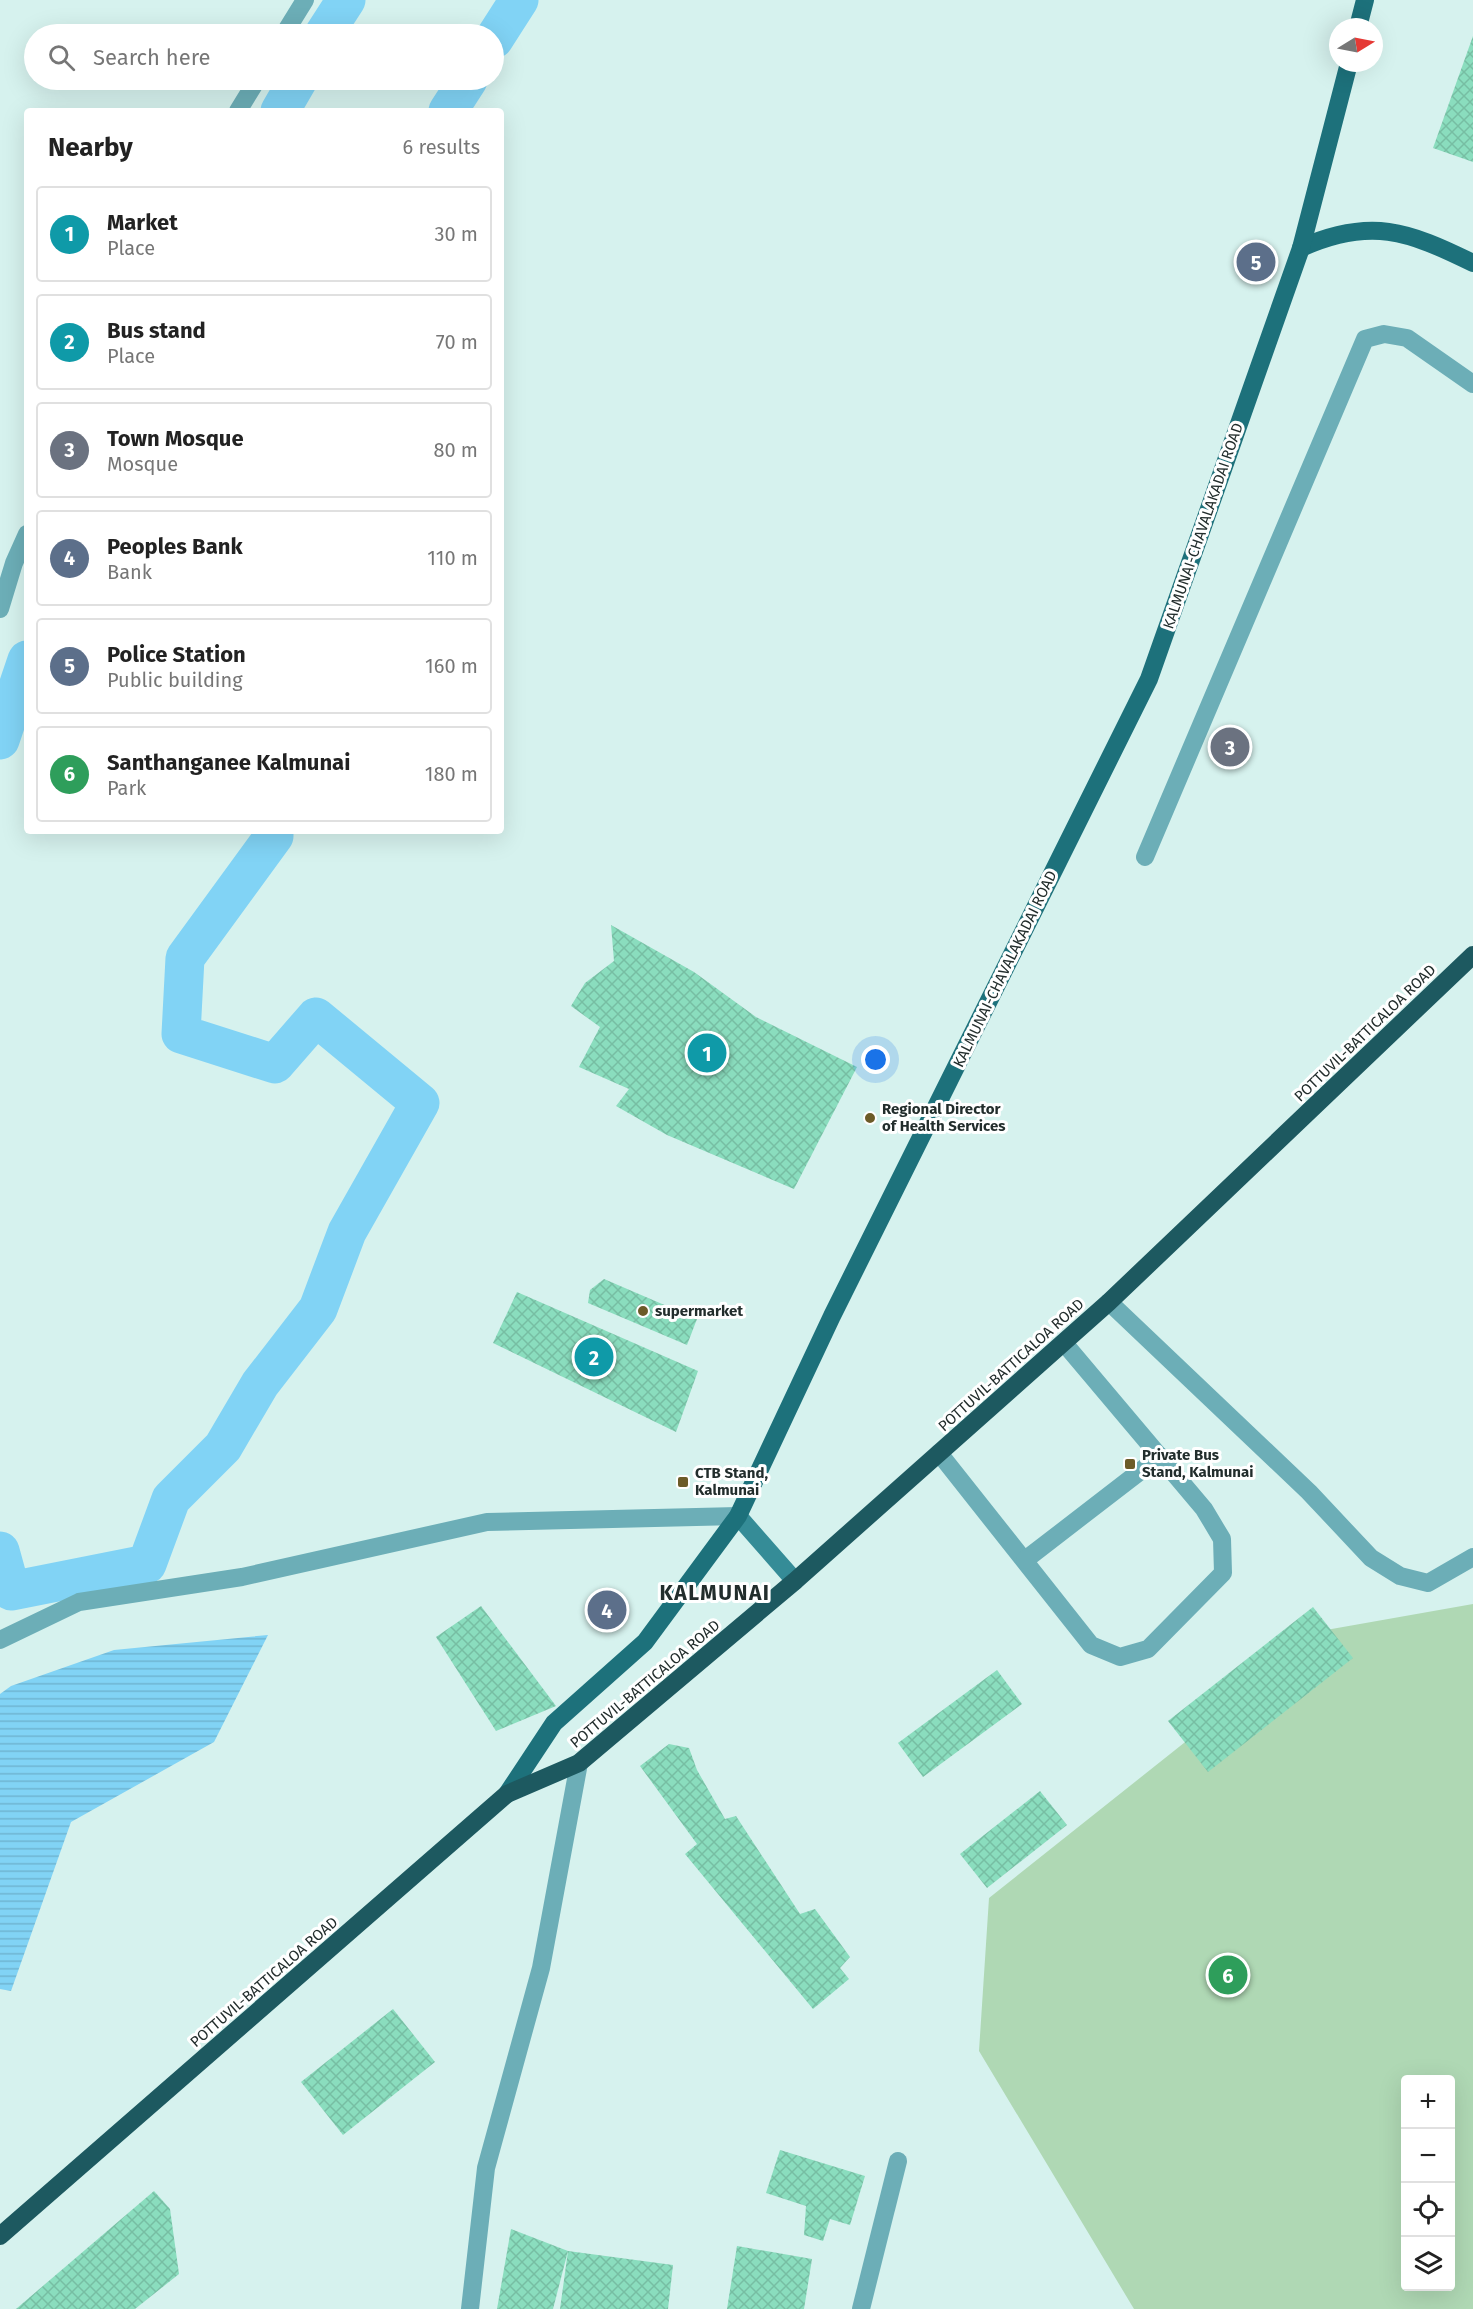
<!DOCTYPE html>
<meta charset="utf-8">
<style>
:root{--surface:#fff;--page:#f2f2f2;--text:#222;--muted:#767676;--line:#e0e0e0;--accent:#0f766e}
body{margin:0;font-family:"Fira Sans",sans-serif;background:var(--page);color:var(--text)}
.controls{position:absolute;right:18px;bottom:18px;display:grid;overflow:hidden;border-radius:6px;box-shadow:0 6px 24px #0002}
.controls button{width:54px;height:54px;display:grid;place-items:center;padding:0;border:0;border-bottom:2px solid var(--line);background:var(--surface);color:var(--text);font:30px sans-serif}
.compass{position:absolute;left:1329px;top:18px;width:54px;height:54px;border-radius:50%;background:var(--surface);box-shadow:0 6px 24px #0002;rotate:80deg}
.you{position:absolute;left:876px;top:1060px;width:21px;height:21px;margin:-15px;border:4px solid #fff;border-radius:50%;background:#1a73e8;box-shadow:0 0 0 9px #1a73e833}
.badge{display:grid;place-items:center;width:39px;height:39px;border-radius:50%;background:var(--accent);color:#fff;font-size:20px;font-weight:700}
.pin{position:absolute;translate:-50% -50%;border:3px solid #fff;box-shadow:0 2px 6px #0006}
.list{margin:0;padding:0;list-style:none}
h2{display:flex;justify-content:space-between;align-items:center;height:78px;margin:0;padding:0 24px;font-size:26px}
h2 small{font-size:20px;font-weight:400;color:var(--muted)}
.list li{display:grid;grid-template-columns:39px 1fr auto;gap:18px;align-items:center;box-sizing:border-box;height:96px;margin:0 12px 12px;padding:0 12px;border:2px solid var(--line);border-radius:6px}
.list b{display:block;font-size:22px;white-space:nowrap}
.list p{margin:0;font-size:20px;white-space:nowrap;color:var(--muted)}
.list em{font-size:20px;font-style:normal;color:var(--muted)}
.icon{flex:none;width:33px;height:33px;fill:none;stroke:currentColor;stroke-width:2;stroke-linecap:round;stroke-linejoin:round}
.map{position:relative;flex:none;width:1473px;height:2309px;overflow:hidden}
.search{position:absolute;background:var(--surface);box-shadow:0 6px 24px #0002;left:24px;top:24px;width:480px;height:66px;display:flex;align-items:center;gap:15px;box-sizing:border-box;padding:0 21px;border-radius:33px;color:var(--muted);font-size:22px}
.panel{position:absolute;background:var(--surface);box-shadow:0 6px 24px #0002;left:24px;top:108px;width:480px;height:726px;border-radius:6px}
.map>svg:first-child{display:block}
</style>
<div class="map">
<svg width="1473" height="2309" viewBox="0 0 1473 2309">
<defs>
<pattern id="water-rules" width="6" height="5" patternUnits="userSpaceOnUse" patternTransform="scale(1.5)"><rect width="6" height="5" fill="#81d3f5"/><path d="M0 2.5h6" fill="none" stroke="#6fb5d2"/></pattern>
<pattern id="building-cross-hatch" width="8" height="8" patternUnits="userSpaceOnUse" patternTransform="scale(1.5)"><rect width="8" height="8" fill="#8addbe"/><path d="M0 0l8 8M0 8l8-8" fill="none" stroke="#77bea3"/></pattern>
</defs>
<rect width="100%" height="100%" fill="#d6f2ee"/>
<path fill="#afd8b4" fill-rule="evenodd" d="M 1473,1604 L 1473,2309 L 1134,2309 L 979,2051 L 989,1898 L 1326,1630 ZM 1406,2080 L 1450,2080 L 1450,2286 L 1406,2286 Z"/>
<path fill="url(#water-rules)" d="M 268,1635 L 214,1742 L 71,1822 L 11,1991 L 0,1989 L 0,1694 L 11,1686 L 114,1650 Z"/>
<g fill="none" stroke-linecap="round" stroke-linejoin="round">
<g stroke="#81d3f5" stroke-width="39">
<path d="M 324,34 L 346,0"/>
<path d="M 494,39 L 519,0"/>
<path d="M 280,111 L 298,80"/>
<path d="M 448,111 L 468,80"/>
<path d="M 0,740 L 27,660"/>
<path d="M 0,1551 L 11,1591 L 147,1564 L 171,1499 L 223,1447 L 260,1384 L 318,1309 L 347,1232 L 420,1103 L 316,1017 L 275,1064 L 181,1034 L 185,958 L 274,836 L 274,831"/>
</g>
</g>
<g fill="url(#building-cross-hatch)">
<path d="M 1473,36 L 1473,162 L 1433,148 Z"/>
<path d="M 611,925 L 694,972 L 756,1017 L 857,1067 L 794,1189 L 667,1135 L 616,1106 L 629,1089 L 579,1067 L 600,1027 L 571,1006 L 585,983 L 614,961 Z"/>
<path d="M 604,1279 L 697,1319 L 687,1345 L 588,1303 L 590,1290 Z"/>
<path d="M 517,1292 L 698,1371 L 676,1432 L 493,1343 Z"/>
<path d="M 481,1606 L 556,1706 L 496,1731 L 436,1637 Z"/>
<path d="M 1313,1607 L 1353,1658 L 1208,1772 L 1168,1721 Z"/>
<path d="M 997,1670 L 1022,1704 L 923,1777 L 898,1743 Z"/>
<path d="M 669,1744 L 689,1748 L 697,1770 L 725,1819 L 736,1816 L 800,1914 L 815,1909 L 850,1957 L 840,1968 L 849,1979 L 813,2009 L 685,1854 L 697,1844 L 640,1766 Z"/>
<path d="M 1040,1791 L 1067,1825 L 987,1888 L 960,1854 Z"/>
<path d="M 393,2009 L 435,2062 L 343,2135 L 301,2082 Z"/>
<path d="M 780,2150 L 865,2176 L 850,2225 L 830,2219 L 823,2241 L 804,2235 L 806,2206 L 766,2193 Z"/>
<path d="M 154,2191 L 170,2209 L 179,2274 L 135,2309 L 16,2309 Z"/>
<path d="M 511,2229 L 568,2251 L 553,2309 L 497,2309 Z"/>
<path d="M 737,2246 L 812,2259 L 804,2309 L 727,2309 Z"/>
<path d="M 568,2251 L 673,2265 L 668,2309 L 560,2309 Z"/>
</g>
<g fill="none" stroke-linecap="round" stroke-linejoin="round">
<g stroke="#6caeb7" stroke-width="18">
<path d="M 939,1453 L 1091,1645 L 1120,1657 L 1148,1649 L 1223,1573 L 1222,1539 L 1204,1509 L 1064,1343"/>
<path d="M 1025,1560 L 1160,1456"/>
<path d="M 0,1640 L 79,1602 L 242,1577 L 487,1522 L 738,1516"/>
</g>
<g stroke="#6caeb7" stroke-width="18">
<path d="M 284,34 L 305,0"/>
<path d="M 238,111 L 257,80"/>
<path d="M 0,609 L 14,563 L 27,534"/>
<path d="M 1145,857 L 1365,339 L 1384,334 L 1407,338 L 1473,384"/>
<path d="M 1109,1302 L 1309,1492 L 1371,1558 L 1400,1576 L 1428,1583 L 1473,1557"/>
<path d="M 470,2309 L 486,2168 L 541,1968 L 579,1763"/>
<path d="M 861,2309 L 898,2161"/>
</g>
<path stroke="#358c97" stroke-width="18" d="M 738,1516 L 795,1581"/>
<g stroke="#1d717b" stroke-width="18">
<path d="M 1358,27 L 1365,0"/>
<path d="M 1301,248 C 1370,217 1408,231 1473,263"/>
<path d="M 507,1794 L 554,1723 L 645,1642 L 738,1516 L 832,1316 L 1149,679 L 1301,248 L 1349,63"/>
</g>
<path stroke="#1d5960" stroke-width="18" d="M 0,2236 L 507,1794 L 579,1763 L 795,1581 L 1109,1302 L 1473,955"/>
</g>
<g fill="#6c5b28" stroke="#fff" stroke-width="2">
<circle cx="870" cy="1118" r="6"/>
<circle cx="643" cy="1311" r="6"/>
<rect x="1124" y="1458" width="12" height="12" rx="3"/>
<rect x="677" y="1476" width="12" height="12" rx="3"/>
</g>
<g text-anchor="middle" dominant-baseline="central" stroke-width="6" stroke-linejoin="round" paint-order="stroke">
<g font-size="15" fill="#222d2c" stroke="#fff">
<text transform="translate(1203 526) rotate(-71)">KALMUNAI-CHAVALAKADAI ROAD</text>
<text transform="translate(1005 969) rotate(-64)">KALMUNAI-CHAVALAKADAI ROAD</text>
<text transform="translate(1365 1033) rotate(-44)">POTTUVIL-BATTICALOA ROAD</text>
<text transform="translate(1011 1365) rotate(-42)">POTTUVIL-BATTICALOA ROAD</text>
<text transform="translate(645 1684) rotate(-40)">POTTUVIL-BATTICALOA ROAD</text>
<text transform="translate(264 1982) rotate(-41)">POTTUVIL-BATTICALOA ROAD</text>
</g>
<g font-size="15" font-weight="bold" fill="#222d2c" stroke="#fff" text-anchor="start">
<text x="882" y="1109">Regional Director<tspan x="882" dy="17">of Health Services</tspan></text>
<text x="655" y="1311">supermarket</text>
<text x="1142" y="1455">Private Bus<tspan x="1142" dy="17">Stand, Kalmunai</tspan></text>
<text x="695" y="1473">CTB Stand,<tspan x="695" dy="17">Kalmunai</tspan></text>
</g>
<g font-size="21" font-weight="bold" letter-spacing="1.5" fill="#222d2c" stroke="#fff">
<text x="715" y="1593">KALMUNAI</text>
</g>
</g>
</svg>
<div class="controls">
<button>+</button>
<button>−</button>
<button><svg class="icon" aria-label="locate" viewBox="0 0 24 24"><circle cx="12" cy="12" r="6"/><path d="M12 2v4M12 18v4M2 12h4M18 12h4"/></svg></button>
<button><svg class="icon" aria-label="layers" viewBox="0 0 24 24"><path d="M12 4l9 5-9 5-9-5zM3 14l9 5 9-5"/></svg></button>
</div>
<svg class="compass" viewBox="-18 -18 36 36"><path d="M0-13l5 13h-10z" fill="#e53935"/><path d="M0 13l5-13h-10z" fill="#767676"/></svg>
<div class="you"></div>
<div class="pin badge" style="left:707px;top:1053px;background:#0f9aa8">1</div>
<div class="pin badge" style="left:594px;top:1357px;background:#0f9aa8">2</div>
<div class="pin badge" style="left:1230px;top:747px;background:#6b7280">3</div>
<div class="pin badge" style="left:607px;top:1610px;background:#5c6f8a">4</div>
<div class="pin badge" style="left:1256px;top:262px;background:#5c6f8a">5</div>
<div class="pin badge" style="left:1228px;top:1975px;background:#2e9e5b">6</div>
<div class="search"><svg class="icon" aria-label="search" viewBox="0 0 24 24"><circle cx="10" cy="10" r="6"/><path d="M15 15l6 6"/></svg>Search here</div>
<section class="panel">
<h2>Nearby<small>6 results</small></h2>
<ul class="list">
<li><span class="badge" style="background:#0f9aa8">1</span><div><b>Market</b><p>Place</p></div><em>30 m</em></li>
<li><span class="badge" style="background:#0f9aa8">2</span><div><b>Bus stand</b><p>Place</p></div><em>70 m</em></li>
<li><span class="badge" style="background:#6b7280">3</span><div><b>Town Mosque</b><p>Mosque</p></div><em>80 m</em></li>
<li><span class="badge" style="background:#5c6f8a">4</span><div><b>Peoples Bank</b><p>Bank</p></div><em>110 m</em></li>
<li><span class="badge" style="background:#5c6f8a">5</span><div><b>Police Station</b><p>Public building</p></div><em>160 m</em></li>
<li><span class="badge" style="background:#2e9e5b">6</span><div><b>Santhanganee Kalmunai</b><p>Park</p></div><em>180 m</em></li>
</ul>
</section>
</div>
